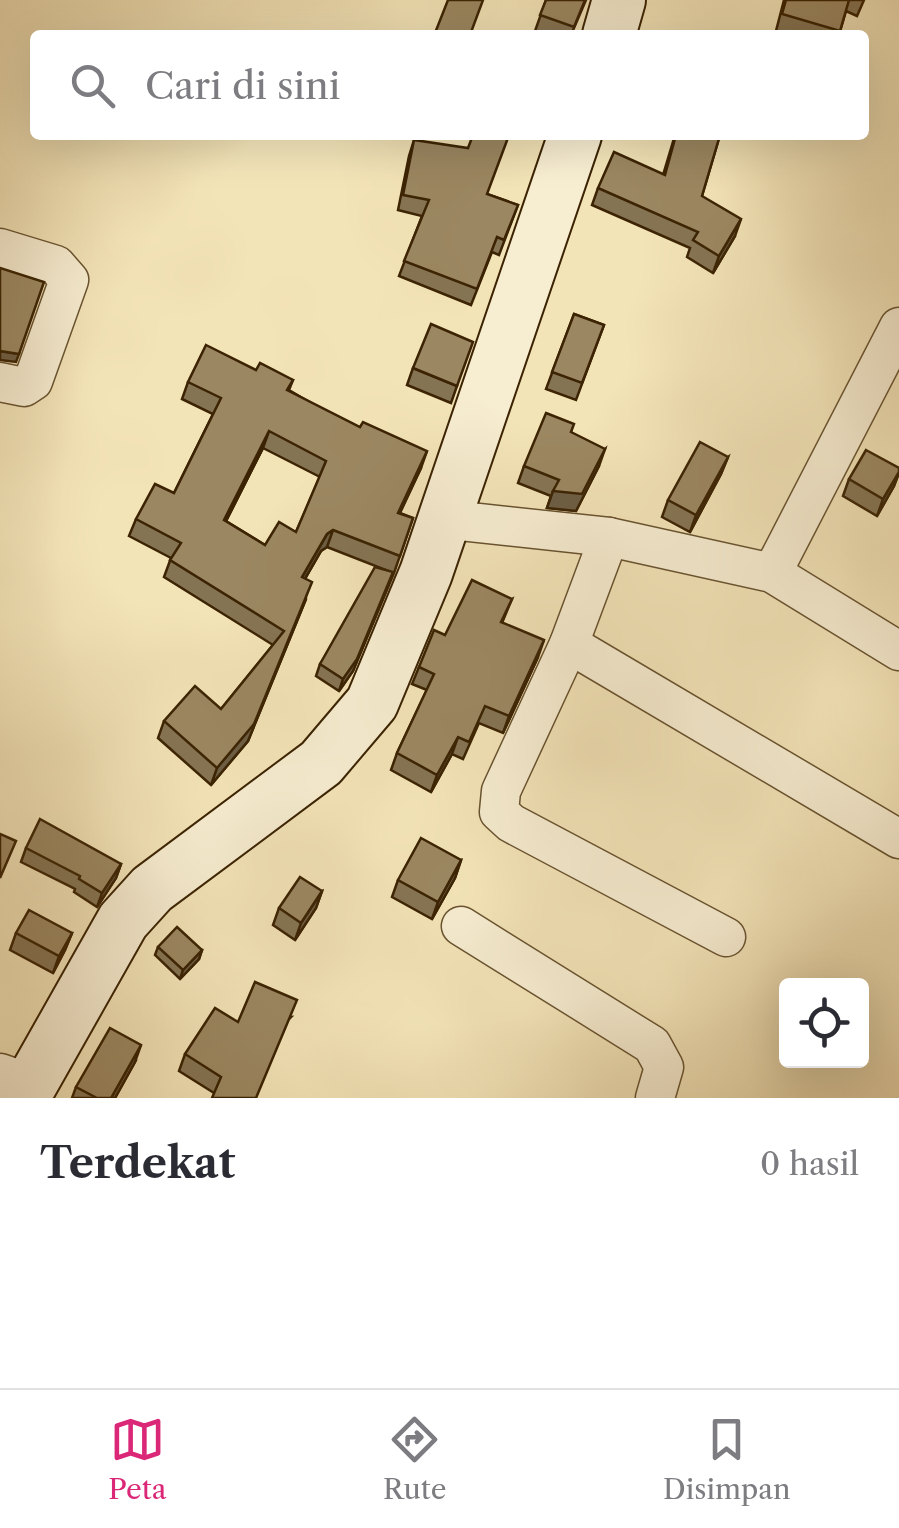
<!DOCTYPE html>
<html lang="id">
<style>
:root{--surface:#fff;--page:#f7f7f7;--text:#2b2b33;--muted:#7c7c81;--line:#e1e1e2;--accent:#db2777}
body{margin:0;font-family:"Libre Caslon Text",serif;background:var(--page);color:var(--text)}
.controls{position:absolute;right:30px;bottom:30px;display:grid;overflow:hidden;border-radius:10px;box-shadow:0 10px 40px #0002}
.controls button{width:90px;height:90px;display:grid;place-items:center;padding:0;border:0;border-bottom:2px solid var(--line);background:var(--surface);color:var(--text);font:50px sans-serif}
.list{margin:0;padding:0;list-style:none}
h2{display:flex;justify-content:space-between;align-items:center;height:130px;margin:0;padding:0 40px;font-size:42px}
h2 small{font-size:32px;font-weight:400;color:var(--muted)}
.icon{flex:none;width:55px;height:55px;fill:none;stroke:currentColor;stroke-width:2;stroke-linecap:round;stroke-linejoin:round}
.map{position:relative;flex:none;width:899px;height:1098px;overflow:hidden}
.search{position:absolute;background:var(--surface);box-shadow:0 10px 40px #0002;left:30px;right:30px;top:30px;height:110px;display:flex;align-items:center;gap:25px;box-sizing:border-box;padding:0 35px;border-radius:10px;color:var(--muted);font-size:38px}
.sheet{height:290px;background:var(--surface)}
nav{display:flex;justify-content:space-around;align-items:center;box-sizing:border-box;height:140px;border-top:2px solid var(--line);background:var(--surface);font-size:28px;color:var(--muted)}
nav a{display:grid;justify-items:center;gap:5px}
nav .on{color:var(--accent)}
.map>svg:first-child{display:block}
</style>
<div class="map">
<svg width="899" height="1098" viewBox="0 0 899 1098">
<rect width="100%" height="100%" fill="#f3e4b8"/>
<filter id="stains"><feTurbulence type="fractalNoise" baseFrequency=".002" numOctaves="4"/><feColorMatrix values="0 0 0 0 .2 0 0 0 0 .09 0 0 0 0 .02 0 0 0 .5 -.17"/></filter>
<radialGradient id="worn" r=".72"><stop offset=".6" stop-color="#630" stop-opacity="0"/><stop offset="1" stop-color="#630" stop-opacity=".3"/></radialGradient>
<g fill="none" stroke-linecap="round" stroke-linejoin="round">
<g stroke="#695330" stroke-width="41">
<g id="street">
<path d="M 0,248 L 56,265 L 69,280 L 33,381 L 24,387 L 0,382"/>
<path d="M 442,519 L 609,537 L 772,573 L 899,651"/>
<path d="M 609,537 L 569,644 L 501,791 L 499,812 L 511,823 L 726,937"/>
<path d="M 772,573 L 899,327"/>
<path d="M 569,644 L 899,839"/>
<path d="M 461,926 L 652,1045 L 664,1067 L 655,1098"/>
<path d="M 0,1073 L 29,1083"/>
</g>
</g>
<g stroke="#3b2303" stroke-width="56">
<g id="secondary">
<path d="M 609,35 L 619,0"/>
<path d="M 23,1098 L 123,921 L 152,889 L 321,763 L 372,703 L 426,573 L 575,135"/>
</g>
</g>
<use href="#street" stroke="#f7edd1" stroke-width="38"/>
<use href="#secondary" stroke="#f7edd1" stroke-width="52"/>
</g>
<g fill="#857453" stroke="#3b2303" stroke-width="2.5" fill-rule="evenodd">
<path d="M 546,0 L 586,0 L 571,35 L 546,35 L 535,31 Z"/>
<path d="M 784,0 L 864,0 L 857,16 L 846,11 L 839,35 L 788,35 L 776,31 Z"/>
<path d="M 675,135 L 720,135 L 702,196 L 735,236 L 713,273 L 687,257 L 690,248 L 592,205 L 598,188 L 663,175 Z"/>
<path d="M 414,140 L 487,194 L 518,205 L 499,255 L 492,252 L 471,305 L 399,276 L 422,216 L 398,210 L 409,156 Z"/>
<path d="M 574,314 L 604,325 L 576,400 L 546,389 Z"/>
<path d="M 413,368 L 457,386 L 451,403 L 407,385 Z"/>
<path d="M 256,370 L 293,380 L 289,390 L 421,468 L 400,513 L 413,518 L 394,573 L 353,671 L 339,691 L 316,676 L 320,664 L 386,570 L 327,547 L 321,551 L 305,579 L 306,599 L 248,741 L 211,785 L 158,738 L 164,721 L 221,709 L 273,645 L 164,577 L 171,558 L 129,536 L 136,519 L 174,493 L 213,414 L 182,399 L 188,382 ZM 263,448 L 320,477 L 296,532 L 265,545 L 226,521 Z"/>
<path d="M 571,432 L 599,466 L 576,511 L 547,508 L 551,496 L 518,483 L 524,466 Z"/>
<path d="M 728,457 L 721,474 L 690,532 L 662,517 L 668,500 Z"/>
<path d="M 899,468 L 899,473 L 894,486 L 877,516 L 843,496 L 849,479 Z"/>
<path d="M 512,599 L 502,623 L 538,657 L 503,733 L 479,723 L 463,759 L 452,754 L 431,792 L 391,770 L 397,753 L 427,690 L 412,684 L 419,667 L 445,635 Z"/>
<path d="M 26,848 L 121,864 L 116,878 L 97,907 L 74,892 L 75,889 L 21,862 Z"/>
<path d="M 461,860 L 455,878 L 432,919 L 392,897 L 398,880 Z"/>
<path d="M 322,891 L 316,908 L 295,940 L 273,925 L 279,908 Z"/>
<path d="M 16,933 L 72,933 L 65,950 L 53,973 L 10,950 Z"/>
<path d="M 158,947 L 202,950 L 199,959 L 180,979 L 155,955 Z"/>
<path d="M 291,1017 L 214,1093 L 179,1071 L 185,1054 L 238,1022 Z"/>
<path d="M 135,1062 L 115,1098 L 72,1098 L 76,1087 Z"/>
</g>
<g fill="#6c5e44" stroke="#3b2303" stroke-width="2.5">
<path d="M 741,219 L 735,236 L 713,273 L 719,256 Z"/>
<path d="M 0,351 L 19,354 L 16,362 L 0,360 Z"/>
<path d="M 269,431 L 263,448 L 218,537 L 224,520 Z"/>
<path d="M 605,449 L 599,466 L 576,511 L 547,508 L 553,491 Z"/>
<path d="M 427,451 L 421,468 L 392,529 L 398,513 Z"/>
<path d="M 728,457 L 721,474 L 690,532 L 696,515 Z"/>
<path d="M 899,472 L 894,486 L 877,516 L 883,499 Z"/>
<path d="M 333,530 L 327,547 L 321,551 L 296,594 L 302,577 L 327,534 Z"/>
<path d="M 389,584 L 353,671 L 339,691 L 343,679 Z"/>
<path d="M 306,599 L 248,741 L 211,785 L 217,768 Z"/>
<path d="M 544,640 L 538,657 L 503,733 L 509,716 Z"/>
<path d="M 458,737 L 452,754 L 431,792 L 437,775 Z"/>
<path d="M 461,860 L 455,878 L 432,919 L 438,902 Z"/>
<path d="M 121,864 L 116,878 L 97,907 L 102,893 Z"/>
<path d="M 322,891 L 316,908 L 295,940 L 301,923 Z"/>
<path d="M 72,933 L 65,950 L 53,973 L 59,956 Z"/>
<path d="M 202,950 L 199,959 L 180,979 L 183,970 Z"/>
<path d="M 141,1045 L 135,1062 L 115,1098 L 111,1098 Z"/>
</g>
<g fill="#9b8761" stroke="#3b2303" stroke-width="2.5" fill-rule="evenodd">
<path d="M 448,0 L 483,0 L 470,35 L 440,35 L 435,33 Z"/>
<path d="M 546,0 L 585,0 L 574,27 L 540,15 Z"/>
<path d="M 786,0 L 849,0 L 840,31 L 782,14 Z"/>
<path d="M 473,135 L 509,135 L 487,194 L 518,205 L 504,240 L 497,237 L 477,289 L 404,261 L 429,200 L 403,195 L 414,140 L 468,148 Z"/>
<path d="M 676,135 L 720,135 L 702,196 L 741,219 L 719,256 L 693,240 L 698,232 L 598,188 L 614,152 L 665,175 Z"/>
<path d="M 0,268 L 44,282 L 19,354 L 0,351 Z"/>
<path d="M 574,314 L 604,325 L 582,383 L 552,372 Z"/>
<path d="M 431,324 L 473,342 L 457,386 L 413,368 Z"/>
<path d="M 206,345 L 256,370 L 260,363 L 293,380 L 287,390 L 360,427 L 363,422 L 427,451 L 398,513 L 413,518 L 400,556 L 333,530 L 327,534 L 302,577 L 312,582 L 254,724 L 217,768 L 164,721 L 195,686 L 221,709 L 284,631 L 170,560 L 181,543 L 136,519 L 155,484 L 174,493 L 221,398 L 188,382 ZM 269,431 L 326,461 L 296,532 L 279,522 L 265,545 L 224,520 Z"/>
<path d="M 546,413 L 574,424 L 571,432 L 605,449 L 582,494 L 553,491 L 559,480 L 524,466 Z"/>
<path d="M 700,442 L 728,457 L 696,515 L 668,500 Z"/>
<path d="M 866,450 L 899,468 L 899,472 L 883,499 L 849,479 Z"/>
<path d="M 375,567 L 393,572 L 357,659 L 343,679 L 320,664 Z"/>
<path d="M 472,580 L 512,599 L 501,622 L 544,640 L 509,716 L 485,706 L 469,742 L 458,737 L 437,775 L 397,753 L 434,674 L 419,667 L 434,630 L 445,635 Z"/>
<path d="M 40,819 L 121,864 L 102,893 L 79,879 L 80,876 L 26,848 Z"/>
<path d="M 0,834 L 16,841 L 0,878 Z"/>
<path d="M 421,838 L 461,860 L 438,902 L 398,880 Z"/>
<path d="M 300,877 L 322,891 L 301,923 L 279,908 Z"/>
<path d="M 29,910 L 72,933 L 59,956 L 16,933 Z"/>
<path d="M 177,927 L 202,950 L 183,970 L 158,947 Z"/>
<path d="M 255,982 L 297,1000 L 256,1098 L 212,1098 L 221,1077 L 185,1054 L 215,1008 L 238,1022 Z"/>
<path d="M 110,1028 L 141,1045 L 111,1098 L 97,1098 L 76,1087 Z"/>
</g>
<rect width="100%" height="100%" filter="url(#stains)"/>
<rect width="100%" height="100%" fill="url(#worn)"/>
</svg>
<div class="controls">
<button><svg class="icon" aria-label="locate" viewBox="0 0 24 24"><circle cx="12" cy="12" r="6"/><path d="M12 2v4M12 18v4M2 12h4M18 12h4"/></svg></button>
</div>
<div class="search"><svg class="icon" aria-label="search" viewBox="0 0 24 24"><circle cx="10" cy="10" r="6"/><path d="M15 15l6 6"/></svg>Cari di sini</div>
</div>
<section class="sheet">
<h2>Terdekat<small>0 hasil</small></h2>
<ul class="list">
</ul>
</section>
<nav>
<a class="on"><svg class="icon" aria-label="map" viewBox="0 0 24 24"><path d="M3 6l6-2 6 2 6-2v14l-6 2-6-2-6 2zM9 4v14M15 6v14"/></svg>Peta</a>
<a><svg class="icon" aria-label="directions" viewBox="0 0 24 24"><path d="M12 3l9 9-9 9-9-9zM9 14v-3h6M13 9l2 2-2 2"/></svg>Rute</a>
<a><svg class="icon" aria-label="saved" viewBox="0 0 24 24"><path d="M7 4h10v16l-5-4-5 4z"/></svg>Disimpan</a>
</nav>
